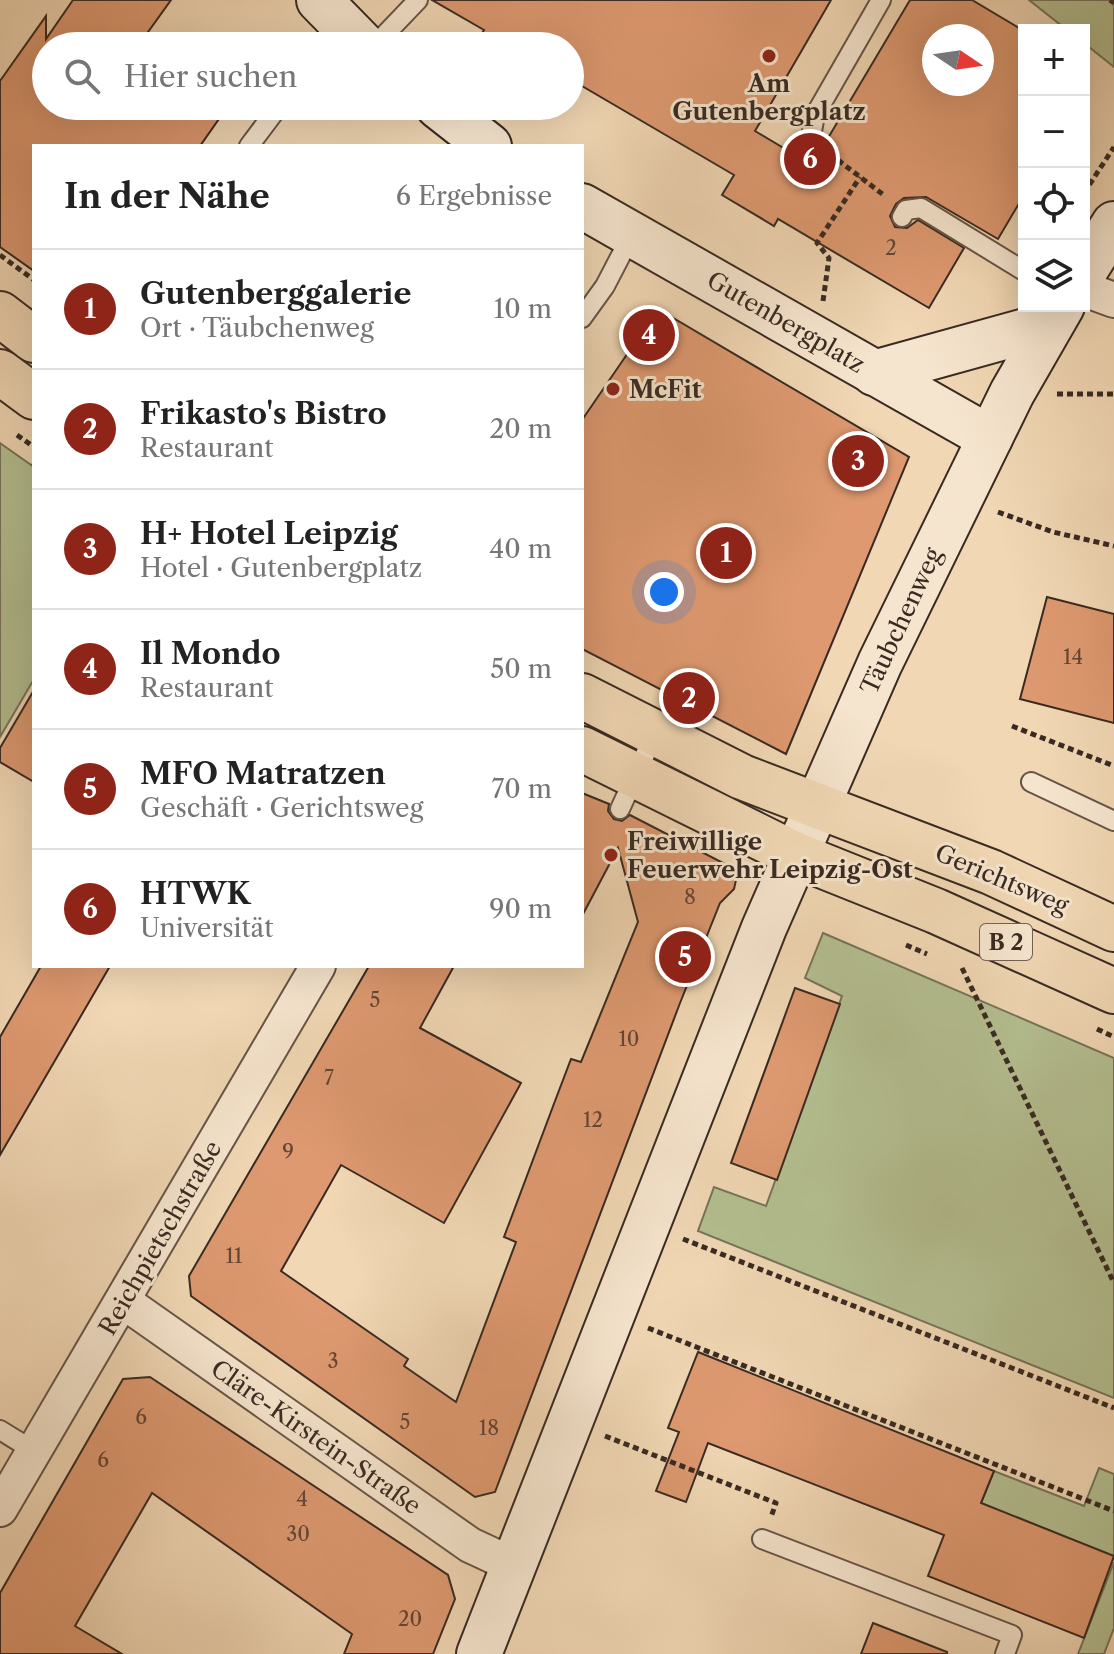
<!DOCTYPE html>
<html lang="de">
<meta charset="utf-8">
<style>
:root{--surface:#fff;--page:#f6f6f6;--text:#222;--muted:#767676;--line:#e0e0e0;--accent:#8f2418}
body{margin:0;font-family:"Libre Caslon Text",serif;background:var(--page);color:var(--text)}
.controls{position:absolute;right:24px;top:24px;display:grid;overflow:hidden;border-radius:0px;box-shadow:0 8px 32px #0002}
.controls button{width:72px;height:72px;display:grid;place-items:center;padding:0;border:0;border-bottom:2px solid var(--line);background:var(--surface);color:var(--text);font:40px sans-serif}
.compass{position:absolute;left:922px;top:24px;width:72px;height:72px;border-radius:50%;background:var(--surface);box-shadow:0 8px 32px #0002;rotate:103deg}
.you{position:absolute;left:664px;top:592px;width:28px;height:28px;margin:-20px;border:6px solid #fff;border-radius:50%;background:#1a73e8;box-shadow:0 0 0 12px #1a73e833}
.badge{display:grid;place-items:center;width:52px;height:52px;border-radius:50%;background:var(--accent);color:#fff;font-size:26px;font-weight:700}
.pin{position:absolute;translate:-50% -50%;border:4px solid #fff;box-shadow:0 2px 8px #0006}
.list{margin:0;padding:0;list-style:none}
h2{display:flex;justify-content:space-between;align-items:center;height:104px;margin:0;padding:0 32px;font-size:34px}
h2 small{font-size:26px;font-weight:400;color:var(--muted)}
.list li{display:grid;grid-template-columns:52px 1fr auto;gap:24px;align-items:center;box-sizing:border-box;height:120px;padding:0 32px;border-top:2px solid var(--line)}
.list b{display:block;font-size:30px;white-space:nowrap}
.list p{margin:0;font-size:26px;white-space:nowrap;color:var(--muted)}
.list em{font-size:26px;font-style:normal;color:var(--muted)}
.icon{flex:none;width:44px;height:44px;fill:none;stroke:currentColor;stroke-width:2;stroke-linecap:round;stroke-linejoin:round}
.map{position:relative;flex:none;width:1114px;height:1654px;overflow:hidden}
.search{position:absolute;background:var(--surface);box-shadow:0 8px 32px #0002;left:32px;top:32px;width:552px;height:88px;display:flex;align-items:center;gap:20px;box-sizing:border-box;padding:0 28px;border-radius:44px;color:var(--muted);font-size:30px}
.panel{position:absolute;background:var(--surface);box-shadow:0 8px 32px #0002;left:32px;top:144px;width:552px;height:824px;border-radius:0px}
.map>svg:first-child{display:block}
</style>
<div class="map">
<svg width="1114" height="1654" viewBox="0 0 1114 1654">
<rect width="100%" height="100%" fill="#f1d7b4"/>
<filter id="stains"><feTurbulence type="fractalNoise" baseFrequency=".0025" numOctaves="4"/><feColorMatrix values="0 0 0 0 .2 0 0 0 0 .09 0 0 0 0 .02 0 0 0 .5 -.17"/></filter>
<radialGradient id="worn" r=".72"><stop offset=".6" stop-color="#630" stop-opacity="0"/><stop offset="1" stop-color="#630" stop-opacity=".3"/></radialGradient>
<g fill="#b4bf91" stroke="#76745a" stroke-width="2">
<path d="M 1029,0 L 1114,0 L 1114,67 L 1084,43 L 1084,30 L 1067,30 Z"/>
<path d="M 0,443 L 34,467 L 34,679 L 0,737 Z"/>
<path d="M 823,933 L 1114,1058 L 1114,1398 L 698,1231 L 714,1187 L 766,1206 L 842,996 L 805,978 Z"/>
<path d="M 1099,1468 L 1114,1474 L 1114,1556 L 981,1503 L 994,1471 L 1084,1506 Z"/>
<path d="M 1114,1562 L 1114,1628 L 1104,1654 L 1078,1654 Z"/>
</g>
<g fill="#de9970" stroke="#382a23" stroke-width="2" fill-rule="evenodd">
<path d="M 73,0 L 171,0 L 138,46 L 46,46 L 46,106 L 228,106 L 200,146 L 34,146 L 34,271 L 0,247 L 0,81 L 46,16 L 46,39 Z"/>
<path d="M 432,0 L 831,0 L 755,131 L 812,165 L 910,0 L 972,0 L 1024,31 L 1024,195 L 998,239 L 926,197 L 904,198 L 896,204 L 890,216 L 895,227 L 907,228 L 918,220 L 964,248 L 929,308 L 778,219 L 774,226 L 722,195 L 734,175 L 570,79 L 570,46 L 474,46 L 484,30 ZM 934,36 L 982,36 L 982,84 L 934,84 Z"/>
<path d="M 658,309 L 909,457 L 786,754 L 582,649 L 582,420 Z"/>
<path d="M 1047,597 L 1114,614 L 1114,723 L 1020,699 Z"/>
<path d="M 34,690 L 34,782 L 0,762 L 0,748 Z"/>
<path d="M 582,793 L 609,804 L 608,811 L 614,819 L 622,821 L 630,815 L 727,865 L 736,880 L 734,889 L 720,903 L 680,1003 L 495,1492 L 475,1497 L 191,1296 L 189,1276 L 369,966 L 454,966 L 420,1028 L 521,1083 L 444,1223 L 341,1165 L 281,1271 L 408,1359 L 404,1366 L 456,1402 L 516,1242 L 504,1237 L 555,1101 L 571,1059 L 581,1062 L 638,922 L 618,848 L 582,916 Z"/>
<path d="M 41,966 L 110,966 L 0,1155 L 0,1037 Z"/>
<path d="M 795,988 L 840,1004 L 777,1180 L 731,1163 Z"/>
<path d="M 698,1352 L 994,1471 L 981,1503 L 1114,1556 L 1084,1638 L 928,1576 L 944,1535 L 708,1443 L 686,1502 L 656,1491 L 679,1432 L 668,1428 Z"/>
<path d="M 150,1377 L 448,1575 L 455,1599 L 433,1654 L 344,1654 L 352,1634 L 152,1493 L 75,1626 L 122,1654 L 0,1654 L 0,1593 L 123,1379 Z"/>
<path d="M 873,1623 L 947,1652 L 947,1654 L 861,1654 Z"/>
</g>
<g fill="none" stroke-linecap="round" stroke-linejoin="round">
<g stroke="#665547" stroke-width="22">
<g id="lane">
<path d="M 374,46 L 418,0"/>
<path d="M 810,142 L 815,115 L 881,0"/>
<path d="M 249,146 L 279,106"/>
<path d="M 902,217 L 906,210 L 921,208 L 1024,271"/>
<path d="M 582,318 L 605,286 L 632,234"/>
<path d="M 1031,782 L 1114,821"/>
<path d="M 620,809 L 655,733"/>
<path d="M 0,1430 L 34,1451"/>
<path d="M 762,1539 L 1012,1635 L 1005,1654"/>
</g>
</g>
<g stroke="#665547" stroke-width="38">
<g id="street">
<path d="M 1084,289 L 1114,300"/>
<path d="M 123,1301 L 470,1545 L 513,1565"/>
<path d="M 0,1509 L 318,966"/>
</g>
</g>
<g stroke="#382a23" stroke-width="48">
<g id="secondary">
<path d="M 319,0 L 364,46"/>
<path d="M 438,106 L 489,146"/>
<path d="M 582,206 L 990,438"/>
<path d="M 1084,272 L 1114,224"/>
<path d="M 874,373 L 1051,324"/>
<path d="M 479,1654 L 764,928 L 880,663 L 1012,393 L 1062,306"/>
</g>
</g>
<g stroke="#382a23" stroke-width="48">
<g id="primary">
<path d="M 0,314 L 34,340"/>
<path d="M 0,372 L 34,397"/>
<path d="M 582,696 L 742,777 L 991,872 L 1114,929"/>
<path d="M 582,749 L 796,855 L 936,911 L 1114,991"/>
</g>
</g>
<g stroke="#382a23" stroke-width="5" stroke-dasharray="6 4" stroke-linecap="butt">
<path d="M 1110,0 L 1114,3"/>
<path d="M 830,154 L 885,196"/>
<path d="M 1084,193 L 1114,147"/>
<path d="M 0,255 L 34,280"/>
<path d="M 823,301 L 829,258 L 817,243 L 860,177"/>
<path d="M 1057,394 L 1114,394"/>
<path d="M 17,435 L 34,447"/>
<path d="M 33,466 L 34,465"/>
<path d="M 998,512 L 1053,532 L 1114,546"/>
<path d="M 1012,726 L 1114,766"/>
<path d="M 906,945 L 927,954"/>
<path d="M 962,968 L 1114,1283"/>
<path d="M 1097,1029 L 1114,1037"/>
<path d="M 683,1239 L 1114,1408"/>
<path d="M 648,1328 L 1114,1511"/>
<path d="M 605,1436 L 776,1503 L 771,1517"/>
</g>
<use href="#lane" stroke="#f6e5ce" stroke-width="18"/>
<use href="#street" stroke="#f6e5ce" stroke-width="34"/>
<use href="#secondary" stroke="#f6e5ce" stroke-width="44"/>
<use href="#primary" stroke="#f1d7b4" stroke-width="44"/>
</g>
<g fill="#8f2418" stroke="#f6e5ce" stroke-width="3">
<circle cx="769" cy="56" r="8"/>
<circle cx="613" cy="389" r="8"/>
<circle cx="611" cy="855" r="8"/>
</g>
<g text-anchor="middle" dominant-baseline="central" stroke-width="6" stroke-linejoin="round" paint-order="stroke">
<g font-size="20" fill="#624636">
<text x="891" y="248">2</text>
<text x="1073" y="657">14</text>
<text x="690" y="897">8</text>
<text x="375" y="1000">5</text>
<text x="629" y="1039">10</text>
<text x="329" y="1078">7</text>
<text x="593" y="1120">12</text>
<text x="288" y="1152">9</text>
<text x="234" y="1256">11</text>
<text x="333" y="1361">3</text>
<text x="141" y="1417">6</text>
<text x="405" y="1422">5</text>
<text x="489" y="1428">18</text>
<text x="103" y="1460">6</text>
<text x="302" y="1499">4</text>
<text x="298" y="1534">30</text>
<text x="410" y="1619">20</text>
</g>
<rect fill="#f6e5ce" stroke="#716256" stroke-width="2" x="980" y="924" width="52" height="36" rx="6"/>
<g font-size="22" font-weight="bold" fill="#382a23">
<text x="1006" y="942">B 2</text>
</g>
<g font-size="24" font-weight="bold" fill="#382a23" stroke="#f6e5ce" text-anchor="start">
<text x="769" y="83" text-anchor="middle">Am<tspan x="769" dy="28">Gutenbergplatz</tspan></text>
<text x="629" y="389">McFit</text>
<text x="627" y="841">Freiwillige<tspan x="627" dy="28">Feuerwehr Leipzig-Ost</tspan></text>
</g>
<g font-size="24" fill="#382a23" stroke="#f6e5ce">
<text transform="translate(786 322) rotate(30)">Gutenbergplatz</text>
<text transform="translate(901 621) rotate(-65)">Täubchenweg</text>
<text transform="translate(1002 879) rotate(23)">Gerichtsweg</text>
<text transform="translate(160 1238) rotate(-60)">Reichpietschstraße</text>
<text transform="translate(316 1437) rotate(35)">Cläre-Kirstein-Straße</text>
</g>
</g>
<rect width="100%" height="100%" filter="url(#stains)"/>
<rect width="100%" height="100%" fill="url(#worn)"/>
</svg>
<div class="controls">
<button>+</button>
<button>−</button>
<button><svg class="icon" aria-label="locate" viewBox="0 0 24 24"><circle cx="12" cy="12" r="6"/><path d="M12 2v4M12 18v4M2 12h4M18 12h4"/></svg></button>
<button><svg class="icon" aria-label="layers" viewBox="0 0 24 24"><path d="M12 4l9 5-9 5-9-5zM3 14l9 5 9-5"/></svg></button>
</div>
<svg class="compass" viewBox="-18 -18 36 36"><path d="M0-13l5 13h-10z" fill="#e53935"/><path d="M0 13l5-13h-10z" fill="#767676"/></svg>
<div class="you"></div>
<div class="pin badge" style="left:726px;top:553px">1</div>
<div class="pin badge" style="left:689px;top:698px">2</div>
<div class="pin badge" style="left:858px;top:461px">3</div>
<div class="pin badge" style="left:649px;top:335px">4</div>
<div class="pin badge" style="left:685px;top:957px">5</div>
<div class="pin badge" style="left:810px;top:159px">6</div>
<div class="search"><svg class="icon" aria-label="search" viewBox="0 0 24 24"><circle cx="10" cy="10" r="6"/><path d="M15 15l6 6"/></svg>Hier suchen</div>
<section class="panel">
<h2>In der Nähe<small>6 Ergebnisse</small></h2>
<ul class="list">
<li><span class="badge">1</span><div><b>Gutenberggalerie</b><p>Ort · Täubchenweg</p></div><em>10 m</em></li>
<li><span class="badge">2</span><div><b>Frikasto's Bistro</b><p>Restaurant</p></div><em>20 m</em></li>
<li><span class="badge">3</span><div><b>H+ Hotel Leipzig</b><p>Hotel · Gutenbergplatz</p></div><em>40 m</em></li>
<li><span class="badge">4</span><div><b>Il Mondo</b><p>Restaurant</p></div><em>50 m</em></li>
<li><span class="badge">5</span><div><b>MFO Matratzen</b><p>Geschäft · Gerichtsweg</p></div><em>70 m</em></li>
<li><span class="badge">6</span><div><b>HTWK</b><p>Universität</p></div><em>90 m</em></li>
</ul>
</section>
</div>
